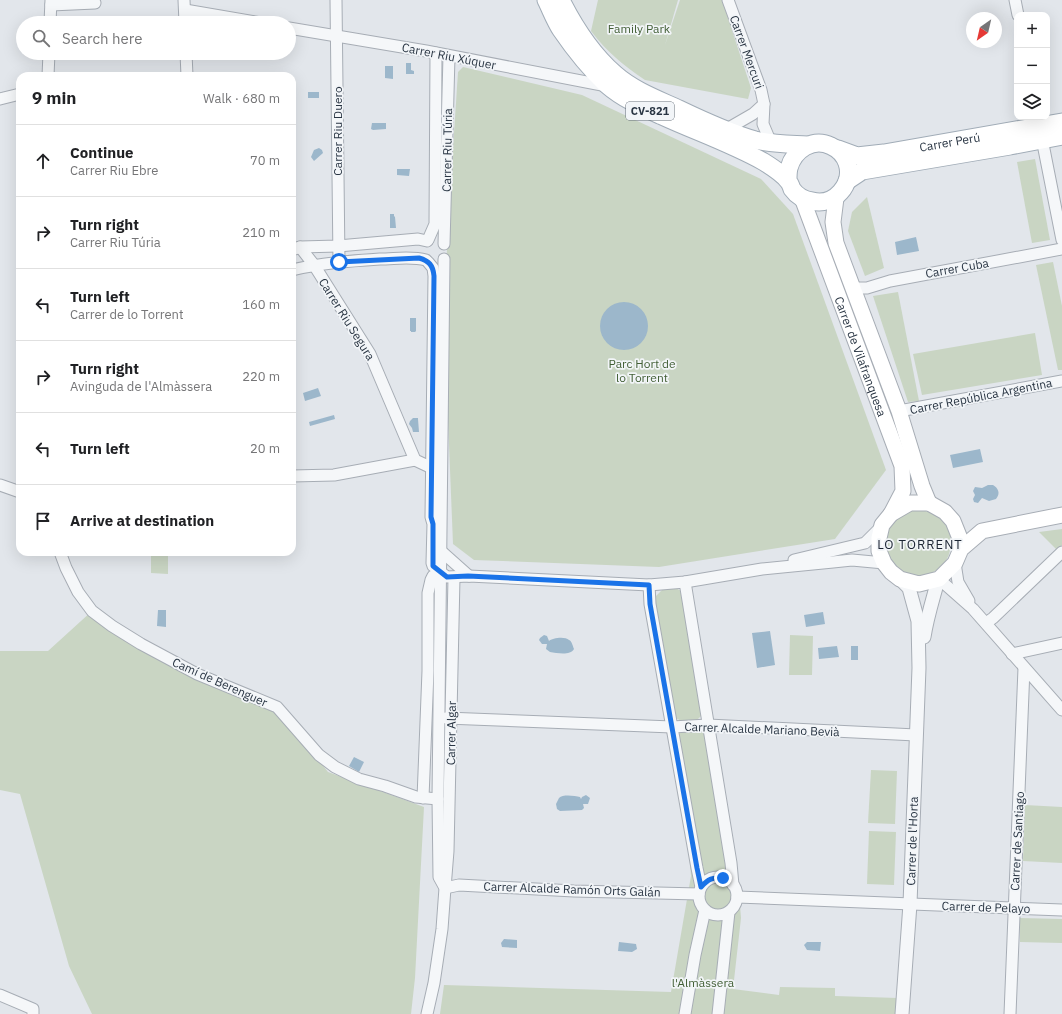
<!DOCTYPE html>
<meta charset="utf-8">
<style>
:root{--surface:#fff;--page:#f2f2f2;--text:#202124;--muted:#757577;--line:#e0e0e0}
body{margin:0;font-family:"IBM Plex Sans",sans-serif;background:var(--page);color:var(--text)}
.controls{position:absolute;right:12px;top:12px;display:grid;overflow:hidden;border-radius:8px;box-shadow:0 4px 16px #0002}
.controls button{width:36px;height:36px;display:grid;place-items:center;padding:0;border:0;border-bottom:1px solid var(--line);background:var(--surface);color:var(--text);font:20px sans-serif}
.compass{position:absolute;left:966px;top:12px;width:36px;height:36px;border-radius:50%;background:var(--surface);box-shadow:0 4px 16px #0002;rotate:214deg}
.stop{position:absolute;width:12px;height:12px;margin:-9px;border:3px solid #1a73e8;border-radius:50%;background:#fff}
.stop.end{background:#1a73e8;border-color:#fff;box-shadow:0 1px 4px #0008}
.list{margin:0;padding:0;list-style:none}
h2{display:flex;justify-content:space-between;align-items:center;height:52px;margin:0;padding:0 16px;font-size:17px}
h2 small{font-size:13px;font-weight:400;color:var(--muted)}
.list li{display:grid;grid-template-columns:26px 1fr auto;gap:12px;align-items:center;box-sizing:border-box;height:72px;padding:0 16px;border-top:1px solid var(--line)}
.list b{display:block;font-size:15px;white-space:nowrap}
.list p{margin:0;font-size:13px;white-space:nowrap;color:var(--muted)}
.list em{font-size:13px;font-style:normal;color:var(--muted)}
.icon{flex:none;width:22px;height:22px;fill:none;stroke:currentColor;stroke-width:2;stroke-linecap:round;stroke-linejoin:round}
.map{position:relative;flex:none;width:1062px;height:1014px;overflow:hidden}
.search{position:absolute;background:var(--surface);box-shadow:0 4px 16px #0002;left:16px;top:16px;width:280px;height:44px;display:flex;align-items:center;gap:10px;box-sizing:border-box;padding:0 14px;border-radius:22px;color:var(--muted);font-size:15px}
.panel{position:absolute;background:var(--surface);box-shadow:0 4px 16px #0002;left:16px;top:72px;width:280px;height:484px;border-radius:12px}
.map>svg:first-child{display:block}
</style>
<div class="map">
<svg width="1062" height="1014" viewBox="0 0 1062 1014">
<rect width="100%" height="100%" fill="#e2e6eb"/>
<g fill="#c9d5c3">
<path d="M 598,0 L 678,0 L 665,45 L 680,0 L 722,0 L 751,88 L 748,99 L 645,80 C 623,65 607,52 591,31 Z"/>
<path d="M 463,67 L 582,95 L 761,179 L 793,214 L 886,470 L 835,539 L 659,567 L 474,560 L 453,544 L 444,319 L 448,225 L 458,72 Z"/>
<path d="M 1035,159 L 1050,240 L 1032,243 L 1017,162 Z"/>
<path d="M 867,197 L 884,268 L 865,276 L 848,231 L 852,212 Z"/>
<path d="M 1053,262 L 1062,306 L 1062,370 L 1058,370 L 1036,265 Z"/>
<path d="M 898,292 L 919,401 L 908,402 L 873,296 Z"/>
<path d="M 1035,333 L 1042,375 L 922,395 L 913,354 Z"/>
<circle cx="918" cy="543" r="33"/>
<path d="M 1062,529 L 1062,545 L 1057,550 L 1039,532 Z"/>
<path d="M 151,552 L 168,552 L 168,574 L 151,573 Z"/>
<path d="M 676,588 L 681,591 L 700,706 L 701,716 L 697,720 L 705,732 L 738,881 L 741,918 L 733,989 L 779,995 L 780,987 L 835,988 L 835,996 L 898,998 L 897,1014 L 440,1014 L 444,985 L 671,992 L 691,876 L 679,735 L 681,721 L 676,718 L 654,598 L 662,590 Z"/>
<path d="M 92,611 L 197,674 L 277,707 L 328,772 L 424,807 L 415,978 L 411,1014 L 92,1014 L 69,966 L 20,794 L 0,790 L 0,651 L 48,651 Z"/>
<path d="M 790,635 L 813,636 L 812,675 L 789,675 Z"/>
<path d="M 871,770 L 897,771 L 895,824 L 868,823 Z"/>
<path d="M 1025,805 L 1062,807 L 1062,863 L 1023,861 Z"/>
<path d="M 869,831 L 896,832 L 894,885 L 867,884 Z"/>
<path d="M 1020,918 L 1062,919 L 1062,943 L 1020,942 Z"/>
</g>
<g fill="#9cb7cb">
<path d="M 406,63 L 411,63 L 411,70 L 414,71 L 414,74 L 406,74 Z"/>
<path d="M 385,66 L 393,66 L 393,79 L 385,78 Z"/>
<rect x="308" y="92" width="11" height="6"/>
<path d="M 372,123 L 386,123 L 386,129 L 373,130 L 371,129 Z"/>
<path d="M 319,148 L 322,150 L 323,153 L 314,161 L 311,157 L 314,150 Z"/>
<path d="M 397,169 L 410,169 L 409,176 L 397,175 Z"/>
<path d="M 390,214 L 394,214 L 394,216 L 395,217 L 396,228 L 390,228 Z"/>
<path d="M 916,237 L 919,251 L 897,255 L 895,242 Z"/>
<circle cx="624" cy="326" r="24"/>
<path d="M 410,318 L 416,318 L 416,331 L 415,332 L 411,332 L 411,331 L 410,331 Z"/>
<path d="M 318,388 L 321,396 L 305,401 L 303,393 Z"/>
<path d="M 334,415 L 335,419 L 310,426 L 309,422 Z"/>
<path d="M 413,418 L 418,418 L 418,419 L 419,432 L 413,432 L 412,428 L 409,424 L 410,421 Z"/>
<path d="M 980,449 L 983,462 L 953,468 L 950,455 Z"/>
<path d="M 988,485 L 993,485 C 998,488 1001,493 996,499 L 989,501 L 982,498 L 978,503 L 974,502 L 973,499 L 975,495 L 973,491 L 975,487 L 982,488 Z"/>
<path d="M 158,610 L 166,610 L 166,627 L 157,626 Z"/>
<path d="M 823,612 L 825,624 L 806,627 L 804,615 Z"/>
<path d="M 770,631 L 775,665 L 757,668 L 752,633 Z"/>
<path d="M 544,635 L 547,636 L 549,641 C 552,638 565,636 569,640 C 572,641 573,647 574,649 C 570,656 557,653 550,652 L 546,649 L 547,644 L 542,644 L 539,640 L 540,638 Z"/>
<path d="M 837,646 L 839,657 L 819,659 L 818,648 Z"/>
<rect x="851" y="646" width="7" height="14"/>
<path d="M 354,757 L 364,762 L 359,772 L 349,766 Z"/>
<path d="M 586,795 L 590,798 L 588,804 L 583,804 L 584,808 L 582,810 L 560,811 L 557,809 L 556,804 C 557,802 558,800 559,798 C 563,794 575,796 580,797 L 581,799 L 582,797 Z"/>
<path d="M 504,939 L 517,940 L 517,948 L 502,947 L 501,943 Z"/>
<path d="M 619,942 L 636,944 L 637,949 L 632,952 L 618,951 Z"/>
<path d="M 807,942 L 821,942 L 820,951 L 807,950 L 804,945 Z"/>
</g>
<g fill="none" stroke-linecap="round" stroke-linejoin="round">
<g stroke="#a7adb5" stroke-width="13">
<g id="minor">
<path d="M 184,0 L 185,23"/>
<path d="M 336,0 L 339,262"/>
<path d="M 728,0 L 761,90 L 764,104 L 763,124 L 771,143"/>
<path d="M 1015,0 L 1018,15"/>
<path d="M 51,5 L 95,3"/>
<path d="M 185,10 L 261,23"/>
<path d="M 50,23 L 51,0"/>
<path d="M 289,28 L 426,51 L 607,86"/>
<path d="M 186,53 L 187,76"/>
<path d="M 48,76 L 49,53"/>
<path d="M 0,99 L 20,94"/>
<path d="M 727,129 L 753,114 L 764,104"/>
<path d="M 1042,139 L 1062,240"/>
<path d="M 428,240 L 435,224 L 436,53"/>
<path d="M 444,244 L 449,56"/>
<path d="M 300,247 L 314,265 L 370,354 L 415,460 L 432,468"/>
<path d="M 292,250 L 300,247 L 338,246 L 418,239 L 427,241"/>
<path d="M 428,262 L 433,268 L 434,276 L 431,517 L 433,524 L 432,563 L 433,566 L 447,577 L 469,576 L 649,585 L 685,582 L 762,569 L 833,562 L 852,560 L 884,563"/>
<path d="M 292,270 C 321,263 350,261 380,259 C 395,259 411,256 426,260"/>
<path d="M 853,288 L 867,288 L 890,281 L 1062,249"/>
<path d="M 899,411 L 1062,381"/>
<path d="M 292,476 L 334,475 L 415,460"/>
<path d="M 0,485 L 20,492"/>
<path d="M 441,551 L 469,576"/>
<path d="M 60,552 L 66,568 L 78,592 L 92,611 L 112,626 L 141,644 L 197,674 L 277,707 L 319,755 L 335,767 L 359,779 L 385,786 L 416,797 L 438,799"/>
<path d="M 794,560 L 865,543 L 882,526"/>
<path d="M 955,563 L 958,582 L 969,601"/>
<path d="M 454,578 L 448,851 L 445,888 L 459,885 L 574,891 L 699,894"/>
<path d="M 939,579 L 973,609 L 1062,710"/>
<path d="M 685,582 L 731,863 L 733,885"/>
<path d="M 649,585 L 650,604 L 697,868 L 701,887"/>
<path d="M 986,623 L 993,618 L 1062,552"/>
<path d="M 1012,654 L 1062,643"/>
<path d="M 446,718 L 672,727 L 708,725 L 916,735"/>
<path d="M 423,798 L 428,671 L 428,593 L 431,580 L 433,576"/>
<circle cx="718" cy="896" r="19"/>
<path d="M 737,897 L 1062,910"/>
<path d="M 0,995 L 33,1009 L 33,1014"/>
<path d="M 427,1014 L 434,983 L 442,929 L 445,888 L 439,877 L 438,799 L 444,259"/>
<path d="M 685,1014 L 695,955 L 705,910"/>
<path d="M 718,1014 L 729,912"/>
<path d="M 1010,1014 L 1024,668"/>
</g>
</g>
<g stroke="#a7adb5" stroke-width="15">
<g id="tertiary">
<path d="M 900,579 L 909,588 L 918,621 L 919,668 L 910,904 L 902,1014"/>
<path d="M 924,637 C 927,617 933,599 938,580"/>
</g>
</g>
<g stroke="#a7adb5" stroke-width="17">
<g id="secondary">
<path id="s1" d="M 802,198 L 902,466 L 903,491 L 891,514"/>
<path d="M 836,198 L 833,222 L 836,243 L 899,411 L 922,486 L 929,503"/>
<path d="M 961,549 L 959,536 L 953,521 L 945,512 L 929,503 L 910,503 L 891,514 L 882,525 L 879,538 L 879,551 L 884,563 L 891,572 L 900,579 L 919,584 L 939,579 L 955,563 L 961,549 L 982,531 L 1062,515"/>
</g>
</g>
<g stroke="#a1acb7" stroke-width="19">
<g id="primary">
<path d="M 546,0 C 551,10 555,21 561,30 C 574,49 590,69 607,85 C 623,99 644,108 662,116 C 697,132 732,144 764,162 C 772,167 783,174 788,181 C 790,183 791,186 792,189 C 797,196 804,200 812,201 C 834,207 854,184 847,163 C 844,155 838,149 831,146 C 813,137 794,150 789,168 C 788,172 788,176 788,180"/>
<path d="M 561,0 C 575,28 591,53 615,74 C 633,90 657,99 679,109 C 702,120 730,133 755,140 C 772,144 790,144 807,145"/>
<path id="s2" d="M 838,149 L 857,156 L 884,153 L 1062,122"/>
<path d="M 847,181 L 862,171 L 1010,146 L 1062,136"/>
</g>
</g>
<use href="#minor" stroke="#f5f7f9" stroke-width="11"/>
<use href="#tertiary" stroke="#f5f7f9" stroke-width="13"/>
<use href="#secondary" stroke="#fff" stroke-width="15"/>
<use href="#primary" stroke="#fff" stroke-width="17"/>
</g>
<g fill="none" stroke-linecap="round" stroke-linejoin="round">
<path stroke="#1a73e8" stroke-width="5" d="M 339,262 L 419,258 C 429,261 433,265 434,276 L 431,517 L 433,524 L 433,566 L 447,577 L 468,576 L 649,585 L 650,604 L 697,868 L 701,887 C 708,879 713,877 723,878"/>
</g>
<g text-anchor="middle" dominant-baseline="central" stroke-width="3.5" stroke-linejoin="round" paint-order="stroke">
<rect fill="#f2f5f8" stroke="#656f79" stroke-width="1" x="626" y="102" width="48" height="18" rx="3"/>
<g font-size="11" font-weight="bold" fill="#293543">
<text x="650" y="111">CV-821</text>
</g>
<g font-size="12" fill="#425f36" stroke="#f2f5f8">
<text x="639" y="28">Family Park</text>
<text x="642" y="363">Parc Hort de<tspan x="642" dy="14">lo Torrent</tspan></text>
<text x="703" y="982">l'Almàssera</text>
</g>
<g font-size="12" fill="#293543" stroke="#f2f5f8">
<text transform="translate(747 52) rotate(70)">Carrer Mercuri</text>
<text transform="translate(449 56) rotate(11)">Carrer Riu Xúquer</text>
<text transform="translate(337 131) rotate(-90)">Carrer Riu Duero</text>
<text stroke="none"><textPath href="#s2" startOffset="114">Carrer Perú</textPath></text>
<text transform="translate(447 150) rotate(-89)">Carrer Riu Túria</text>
<text transform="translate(957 268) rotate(-10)">Carrer Cuba</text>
<text transform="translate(347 319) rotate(58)">Carrer Riu Segura</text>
<text stroke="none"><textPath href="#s1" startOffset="169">Carrer de Vilafranquesa</textPath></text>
<text transform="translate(981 396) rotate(-11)">Carrer República Argentina</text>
<text transform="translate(220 682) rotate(24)">Camí de Berenguer</text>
<text transform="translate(762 729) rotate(2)">Carrer Alcalde Mariano Bevià</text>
<text transform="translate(451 733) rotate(-89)">Carrer Algar</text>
<text transform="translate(912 841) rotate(-88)">Carrer de l'Horta</text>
<text transform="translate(1017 841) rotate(-87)">Carrer de Santiago</text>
<text transform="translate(572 889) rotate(2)">Carrer Alcalde Ramón Orts Galán</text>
<text transform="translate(986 907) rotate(2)">Carrer de Pelayo</text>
</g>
<g font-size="13" letter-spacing="1" fill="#1c2634" stroke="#f2f5f8">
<text x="920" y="544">LO TORRENT</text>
</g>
</g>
</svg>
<div class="controls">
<button>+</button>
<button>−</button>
<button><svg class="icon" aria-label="layers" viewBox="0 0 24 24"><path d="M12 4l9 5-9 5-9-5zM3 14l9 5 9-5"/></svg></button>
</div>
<svg class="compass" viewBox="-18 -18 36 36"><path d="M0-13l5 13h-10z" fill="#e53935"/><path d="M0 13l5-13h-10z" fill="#757577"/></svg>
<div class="stop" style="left:339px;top:262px"></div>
<div class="stop end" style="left:723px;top:878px"></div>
<div class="search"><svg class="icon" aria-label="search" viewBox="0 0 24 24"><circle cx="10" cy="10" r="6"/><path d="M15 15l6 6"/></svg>Search here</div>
<section class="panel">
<h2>9 min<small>Walk · 680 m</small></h2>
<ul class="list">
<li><svg class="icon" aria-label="ahead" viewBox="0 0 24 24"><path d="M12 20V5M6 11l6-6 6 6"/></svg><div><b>Continue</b><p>Carrer Riu Ebre</p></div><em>70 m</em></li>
<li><svg class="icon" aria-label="right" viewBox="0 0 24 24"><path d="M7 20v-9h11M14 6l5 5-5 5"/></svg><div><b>Turn right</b><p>Carrer Riu Túria</p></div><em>210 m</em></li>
<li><svg class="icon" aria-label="left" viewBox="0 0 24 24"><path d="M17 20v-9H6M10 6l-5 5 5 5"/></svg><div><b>Turn left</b><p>Carrer de lo Torrent</p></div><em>160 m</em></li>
<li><svg class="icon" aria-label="right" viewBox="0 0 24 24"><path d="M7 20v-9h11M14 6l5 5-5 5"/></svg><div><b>Turn right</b><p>Avinguda de l'Almàssera</p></div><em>220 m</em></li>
<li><svg class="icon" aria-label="left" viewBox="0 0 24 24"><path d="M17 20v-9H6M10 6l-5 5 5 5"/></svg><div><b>Turn left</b></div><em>20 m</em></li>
<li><svg class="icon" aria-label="arrive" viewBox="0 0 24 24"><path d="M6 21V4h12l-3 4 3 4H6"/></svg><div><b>Arrive at destination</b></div></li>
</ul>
</section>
</div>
